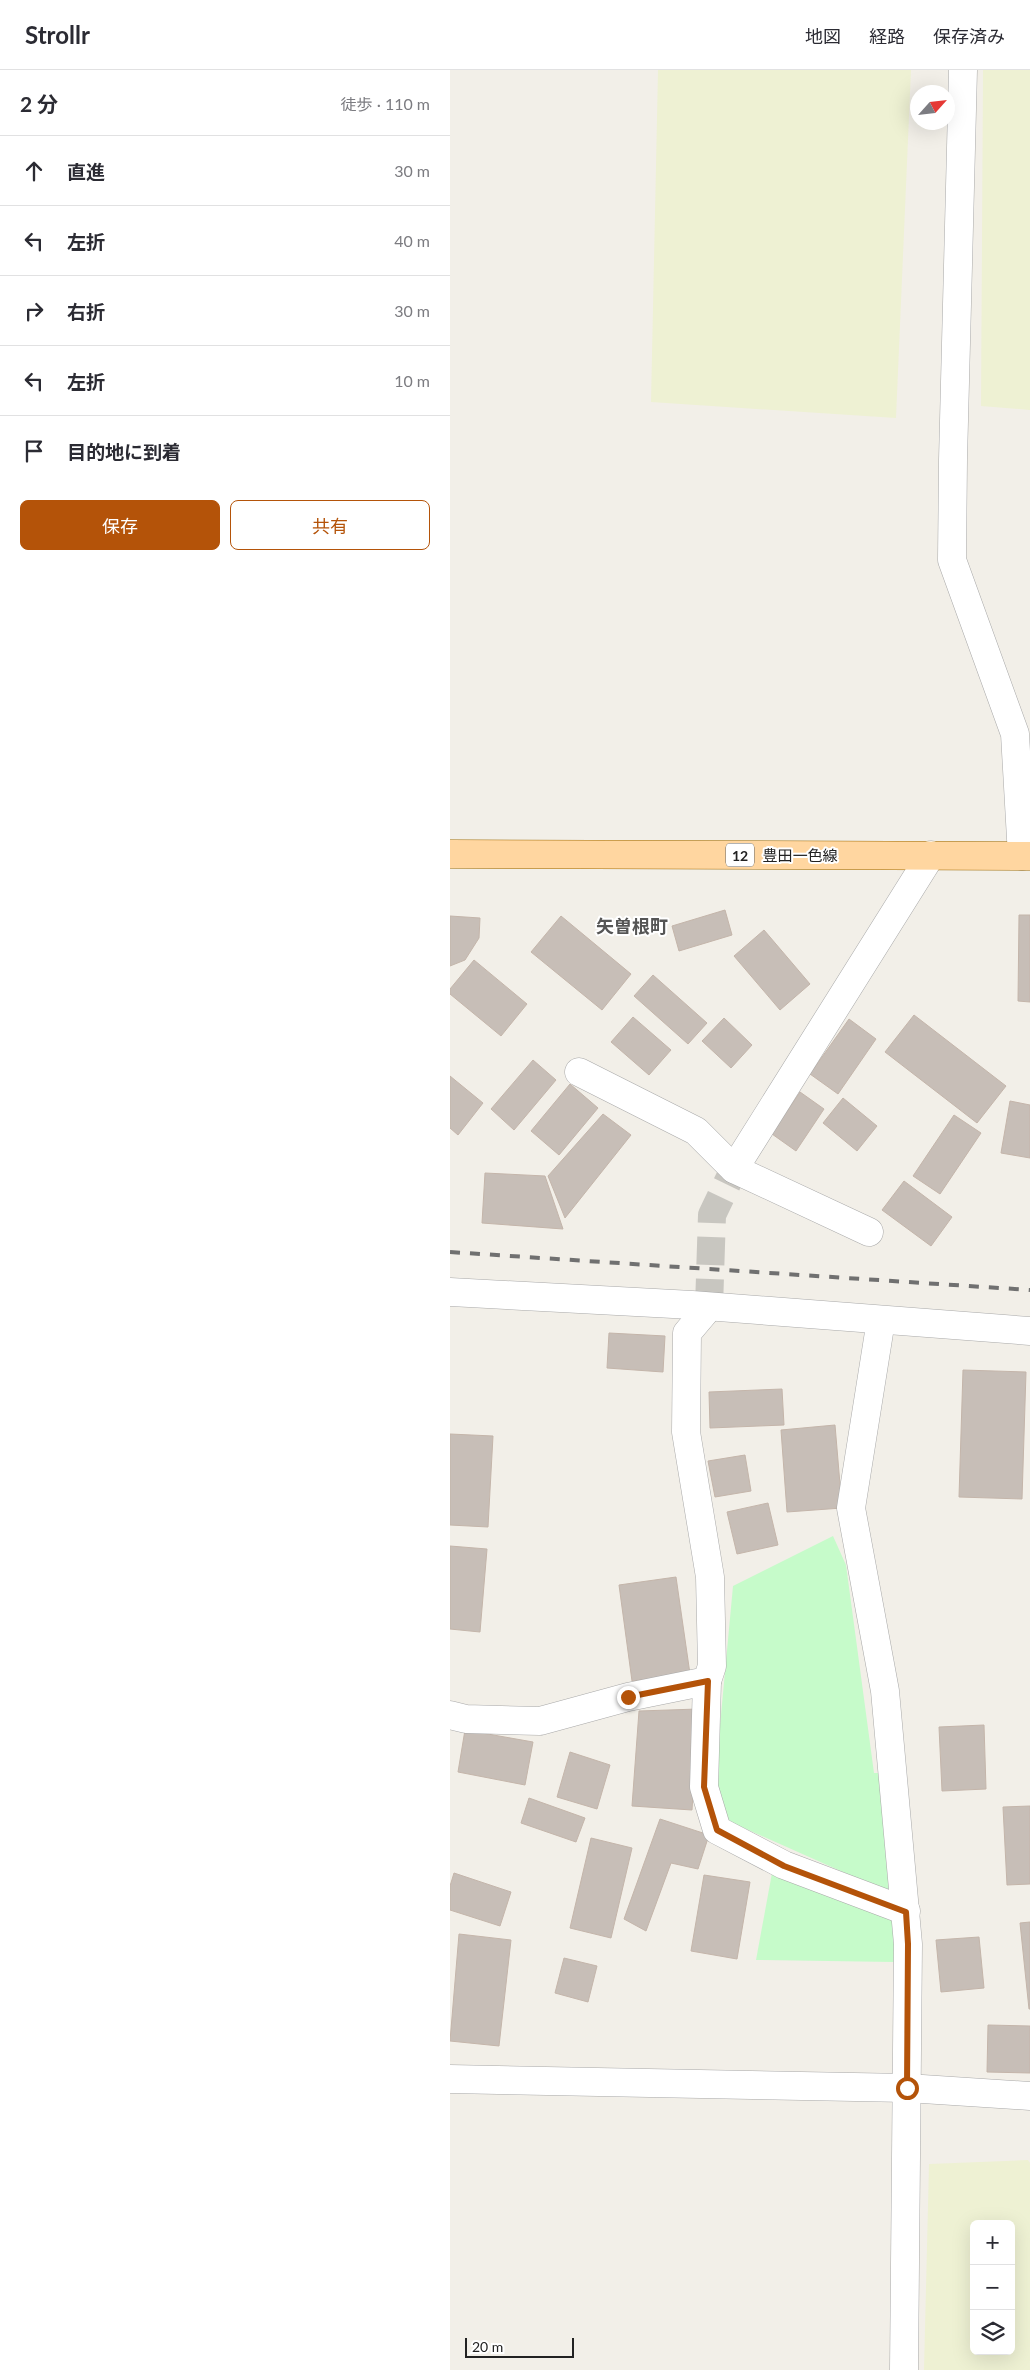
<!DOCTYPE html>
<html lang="ja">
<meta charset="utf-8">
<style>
:root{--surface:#fff;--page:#f7f7f7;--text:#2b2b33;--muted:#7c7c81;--line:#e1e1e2;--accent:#b45309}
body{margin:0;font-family:Lato,"Noto Sans JP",sans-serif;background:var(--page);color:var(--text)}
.controls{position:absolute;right:15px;bottom:15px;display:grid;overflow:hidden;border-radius:8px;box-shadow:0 5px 20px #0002}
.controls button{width:45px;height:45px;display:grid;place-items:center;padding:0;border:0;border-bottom:1px solid var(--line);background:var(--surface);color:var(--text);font:25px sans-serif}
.compass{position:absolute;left:460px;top:15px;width:45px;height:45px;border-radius:50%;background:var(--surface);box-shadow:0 5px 20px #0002;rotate:63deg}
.scale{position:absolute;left:15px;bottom:12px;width:109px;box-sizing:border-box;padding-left:5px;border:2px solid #222;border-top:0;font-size:14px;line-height:18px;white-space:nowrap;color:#222;-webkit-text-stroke:4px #fff;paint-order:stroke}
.stop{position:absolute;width:15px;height:15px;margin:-11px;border:4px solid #b45309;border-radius:50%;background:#fff}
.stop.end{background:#b45309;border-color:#fff;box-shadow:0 1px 5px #0008}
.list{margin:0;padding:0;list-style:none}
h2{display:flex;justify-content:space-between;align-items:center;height:65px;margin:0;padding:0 20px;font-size:21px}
h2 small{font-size:16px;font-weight:400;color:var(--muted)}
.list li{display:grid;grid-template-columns:32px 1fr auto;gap:15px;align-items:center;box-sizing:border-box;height:70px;padding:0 20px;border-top:1px solid var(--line)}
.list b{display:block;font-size:19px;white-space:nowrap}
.list em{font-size:16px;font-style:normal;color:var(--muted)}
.actions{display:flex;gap:10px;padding:15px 20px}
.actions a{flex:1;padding:11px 0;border:1px solid var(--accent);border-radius:8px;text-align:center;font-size:18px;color:var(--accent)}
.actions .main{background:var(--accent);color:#fff}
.icon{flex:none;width:28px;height:28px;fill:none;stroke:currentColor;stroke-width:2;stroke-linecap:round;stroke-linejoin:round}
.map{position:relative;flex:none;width:580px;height:2300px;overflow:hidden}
header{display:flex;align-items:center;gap:30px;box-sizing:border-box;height:70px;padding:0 25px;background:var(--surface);border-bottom:1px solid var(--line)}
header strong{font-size:24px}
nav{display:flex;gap:28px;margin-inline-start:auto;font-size:18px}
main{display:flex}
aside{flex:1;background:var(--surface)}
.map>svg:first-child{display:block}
</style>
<header>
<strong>Strollr</strong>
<nav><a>地図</a><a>経路</a><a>保存済み</a></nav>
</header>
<main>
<aside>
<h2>2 分<small>徒歩 · 110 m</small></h2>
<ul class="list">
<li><svg class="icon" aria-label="ahead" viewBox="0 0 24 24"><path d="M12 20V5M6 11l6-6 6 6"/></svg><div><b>直進</b></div><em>30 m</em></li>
<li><svg class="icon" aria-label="left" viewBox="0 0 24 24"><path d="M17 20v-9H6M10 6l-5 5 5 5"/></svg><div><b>左折</b></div><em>40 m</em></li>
<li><svg class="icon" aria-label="right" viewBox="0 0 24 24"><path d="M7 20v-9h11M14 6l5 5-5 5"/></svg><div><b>右折</b></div><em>30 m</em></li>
<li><svg class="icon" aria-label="left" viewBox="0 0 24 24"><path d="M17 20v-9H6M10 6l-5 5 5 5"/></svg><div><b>左折</b></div><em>10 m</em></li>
<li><svg class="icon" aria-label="arrive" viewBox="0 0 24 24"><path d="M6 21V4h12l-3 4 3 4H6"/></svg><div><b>目的地に到着</b></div></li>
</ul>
<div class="actions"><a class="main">保存</a><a>共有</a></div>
</aside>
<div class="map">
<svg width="580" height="2300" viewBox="0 0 580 2300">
<rect width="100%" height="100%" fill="#f2efe8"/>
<g fill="#eef1d3" fill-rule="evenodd">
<path d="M 208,0 L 461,0 L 446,348 L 201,332 Z"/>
<path d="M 533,0 L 580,0 L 580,340 L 531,336 Z"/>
<path d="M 578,2090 L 580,2093 L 580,2300 L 474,2300 L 479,2094 ZM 524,2154 L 561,2154 L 561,2281 L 524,2281 Z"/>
</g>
<g fill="#c6fbca">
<path d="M 383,1466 L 396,1495 L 424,1703 L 430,1703 L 440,1823 L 276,1750 L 264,1720 L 283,1516 Z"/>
<path d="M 322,1803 L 446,1848 L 444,1892 L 306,1890 Z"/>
</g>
<g fill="#c7beb7" stroke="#c4b5aa">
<path d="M 275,840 L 282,865 L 229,881 L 222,856 Z"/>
<path d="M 569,845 L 580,845 L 580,932 L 568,931 Z"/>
<path d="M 0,846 L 30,848 L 29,868 L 15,890 L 0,896 Z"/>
<path d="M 111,846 L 181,904 L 152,940 L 81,882 Z"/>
<path d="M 314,860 L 360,914 L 330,940 L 284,886 Z"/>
<path d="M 24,890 L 77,934 L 51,966 L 0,924 L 0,919 Z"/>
<path d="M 203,905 L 257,953 L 238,974 L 184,926 Z"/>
<path d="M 464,945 L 556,1016 L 527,1053 L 435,982 Z"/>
<path d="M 183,947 L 221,980 L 199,1005 L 161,972 Z"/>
<path d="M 274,948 L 302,975 L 281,998 L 252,971 Z"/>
<path d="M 399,949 L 426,969 L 388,1024 L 360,1004 Z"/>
<path d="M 83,990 L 106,1010 L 64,1060 L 41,1039 Z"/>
<path d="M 0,1006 L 33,1033 L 8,1065 L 0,1058 Z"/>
<path d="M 120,1014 L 148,1038 L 109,1085 L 81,1061 Z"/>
<path d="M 350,1022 L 374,1039 L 346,1081 L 322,1064 Z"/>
<path d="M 393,1028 L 427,1056 L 407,1081 L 373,1053 Z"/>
<path d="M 560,1031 L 580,1035 L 580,1088 L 551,1083 Z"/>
<path d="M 153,1044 L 181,1065 L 115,1148 L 98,1106 Z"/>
<path d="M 504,1045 L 531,1063 L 490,1124 L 463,1106 Z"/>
<path d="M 35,1103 L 95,1106 L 113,1159 L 32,1153 Z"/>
<path d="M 454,1111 L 502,1147 L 481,1176 L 432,1140 Z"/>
<path d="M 159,1263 L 215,1266 L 213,1302 L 157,1298 Z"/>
<path d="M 513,1300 L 576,1302 L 572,1429 L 509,1427 Z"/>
<path d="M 332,1319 L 334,1355 L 260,1358 L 259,1322 Z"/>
<path d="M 385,1355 L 392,1438 L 337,1442 L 331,1360 Z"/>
<path d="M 0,1364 L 43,1366 L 38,1457 L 0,1455 Z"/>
<path d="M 295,1385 L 301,1421 L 265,1427 L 258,1391 Z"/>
<path d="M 318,1433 L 328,1475 L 287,1484 L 277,1442 Z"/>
<path d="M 0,1476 L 37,1479 L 30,1562 L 0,1559 Z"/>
<path d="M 226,1507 L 240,1604 L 182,1611 L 169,1515 Z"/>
<path d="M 248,1639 L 242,1740 L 182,1736 L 189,1641 Z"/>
<path d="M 534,1655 L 536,1719 L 492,1721 L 489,1657 Z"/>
<path d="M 15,1660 L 83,1672 L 75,1715 L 8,1702 Z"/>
<path d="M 120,1682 L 160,1695 L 147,1739 L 107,1727 Z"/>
<path d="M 79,1728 L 135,1748 L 126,1772 L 71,1753 Z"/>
<path d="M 580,1736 L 580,1814 L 557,1815 L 553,1737 Z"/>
<path d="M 210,1749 L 259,1765 L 248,1799 L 221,1793 L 196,1861 L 174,1849 Z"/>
<path d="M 141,1768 L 182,1778 L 161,1868 L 120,1858 Z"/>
<path d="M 4,1803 L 61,1822 L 50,1856 L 0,1840 L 0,1816 Z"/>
<path d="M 254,1805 L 300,1812 L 287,1889 L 241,1881 Z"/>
<path d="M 580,1852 L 580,1939 L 579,1939 L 570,1853 Z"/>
<path d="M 9,1864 L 61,1870 L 49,1976 L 0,1971 Z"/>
<path d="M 529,1867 L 534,1918 L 491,1922 L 486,1870 Z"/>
<path d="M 114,1888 L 147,1896 L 138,1932 L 105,1923 Z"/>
<path d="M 538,1955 L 580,1956 L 580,2003 L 537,2002 Z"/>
</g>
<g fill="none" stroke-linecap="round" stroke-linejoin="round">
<path stroke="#c8c6c0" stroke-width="28" stroke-dasharray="28 14" stroke-linecap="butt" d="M 259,1237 L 262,1145 L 284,1099"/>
<g stroke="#a9a9a9" stroke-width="29">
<g id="minor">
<path d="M 513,0 L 503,390 L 502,490 L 565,664 L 572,786"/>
<path d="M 129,1002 L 246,1061 L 284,1099 L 419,1162"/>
<path d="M 284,1099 L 481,785"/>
<path d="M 0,1222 L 242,1235 L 580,1261"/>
<path d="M 431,1250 L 401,1438 L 435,1621 L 458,1874 L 454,2300"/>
<path d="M 257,1611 L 254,1717 L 267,1760 L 334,1795 L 456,1841"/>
<path d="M 0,1645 L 16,1649 L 90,1651 L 178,1627 L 257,1611 L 262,1596 L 260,1507 L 236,1362 L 237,1263 L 259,1237"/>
<path d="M 0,2009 L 457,2018 L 580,2026"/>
</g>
</g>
<g stroke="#9f6b00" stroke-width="29">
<path id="primary" d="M 0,784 L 580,786"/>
</g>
<use href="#minor" stroke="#fff" stroke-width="28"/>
<use href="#primary" stroke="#ffd6a0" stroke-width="28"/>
<path stroke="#707070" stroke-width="4" stroke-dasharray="10 10" stroke-linecap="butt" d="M 0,1182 L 580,1220"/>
</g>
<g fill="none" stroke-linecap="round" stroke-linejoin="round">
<path stroke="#b45309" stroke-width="6" d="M 178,1627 L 258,1611 L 254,1717 L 267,1760 L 334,1796 L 456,1842 L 458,1874 L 457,2018"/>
</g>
<g text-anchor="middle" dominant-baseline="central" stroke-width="4" stroke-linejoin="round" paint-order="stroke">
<rect fill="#fff" stroke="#646464" stroke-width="1" x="276" y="773.5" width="28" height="23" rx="4"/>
<g font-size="14" font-weight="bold" fill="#222">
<text x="290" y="785">12</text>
</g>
<g font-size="15" fill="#222" stroke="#fff">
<text x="350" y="785">豊田一色線</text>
</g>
<g font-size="18" font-weight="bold" fill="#555" stroke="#fff">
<text x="182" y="856">矢曽根町</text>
</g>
</g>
</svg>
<div class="controls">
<button>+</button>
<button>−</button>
<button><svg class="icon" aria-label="layers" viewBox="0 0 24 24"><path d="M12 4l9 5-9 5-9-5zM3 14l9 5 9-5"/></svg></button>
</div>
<svg class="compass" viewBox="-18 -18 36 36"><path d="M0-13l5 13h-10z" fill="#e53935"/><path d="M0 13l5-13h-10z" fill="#7c7c81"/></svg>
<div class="scale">20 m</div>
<div class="stop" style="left:457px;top:2018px"></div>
<div class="stop end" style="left:178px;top:1627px"></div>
</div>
</main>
